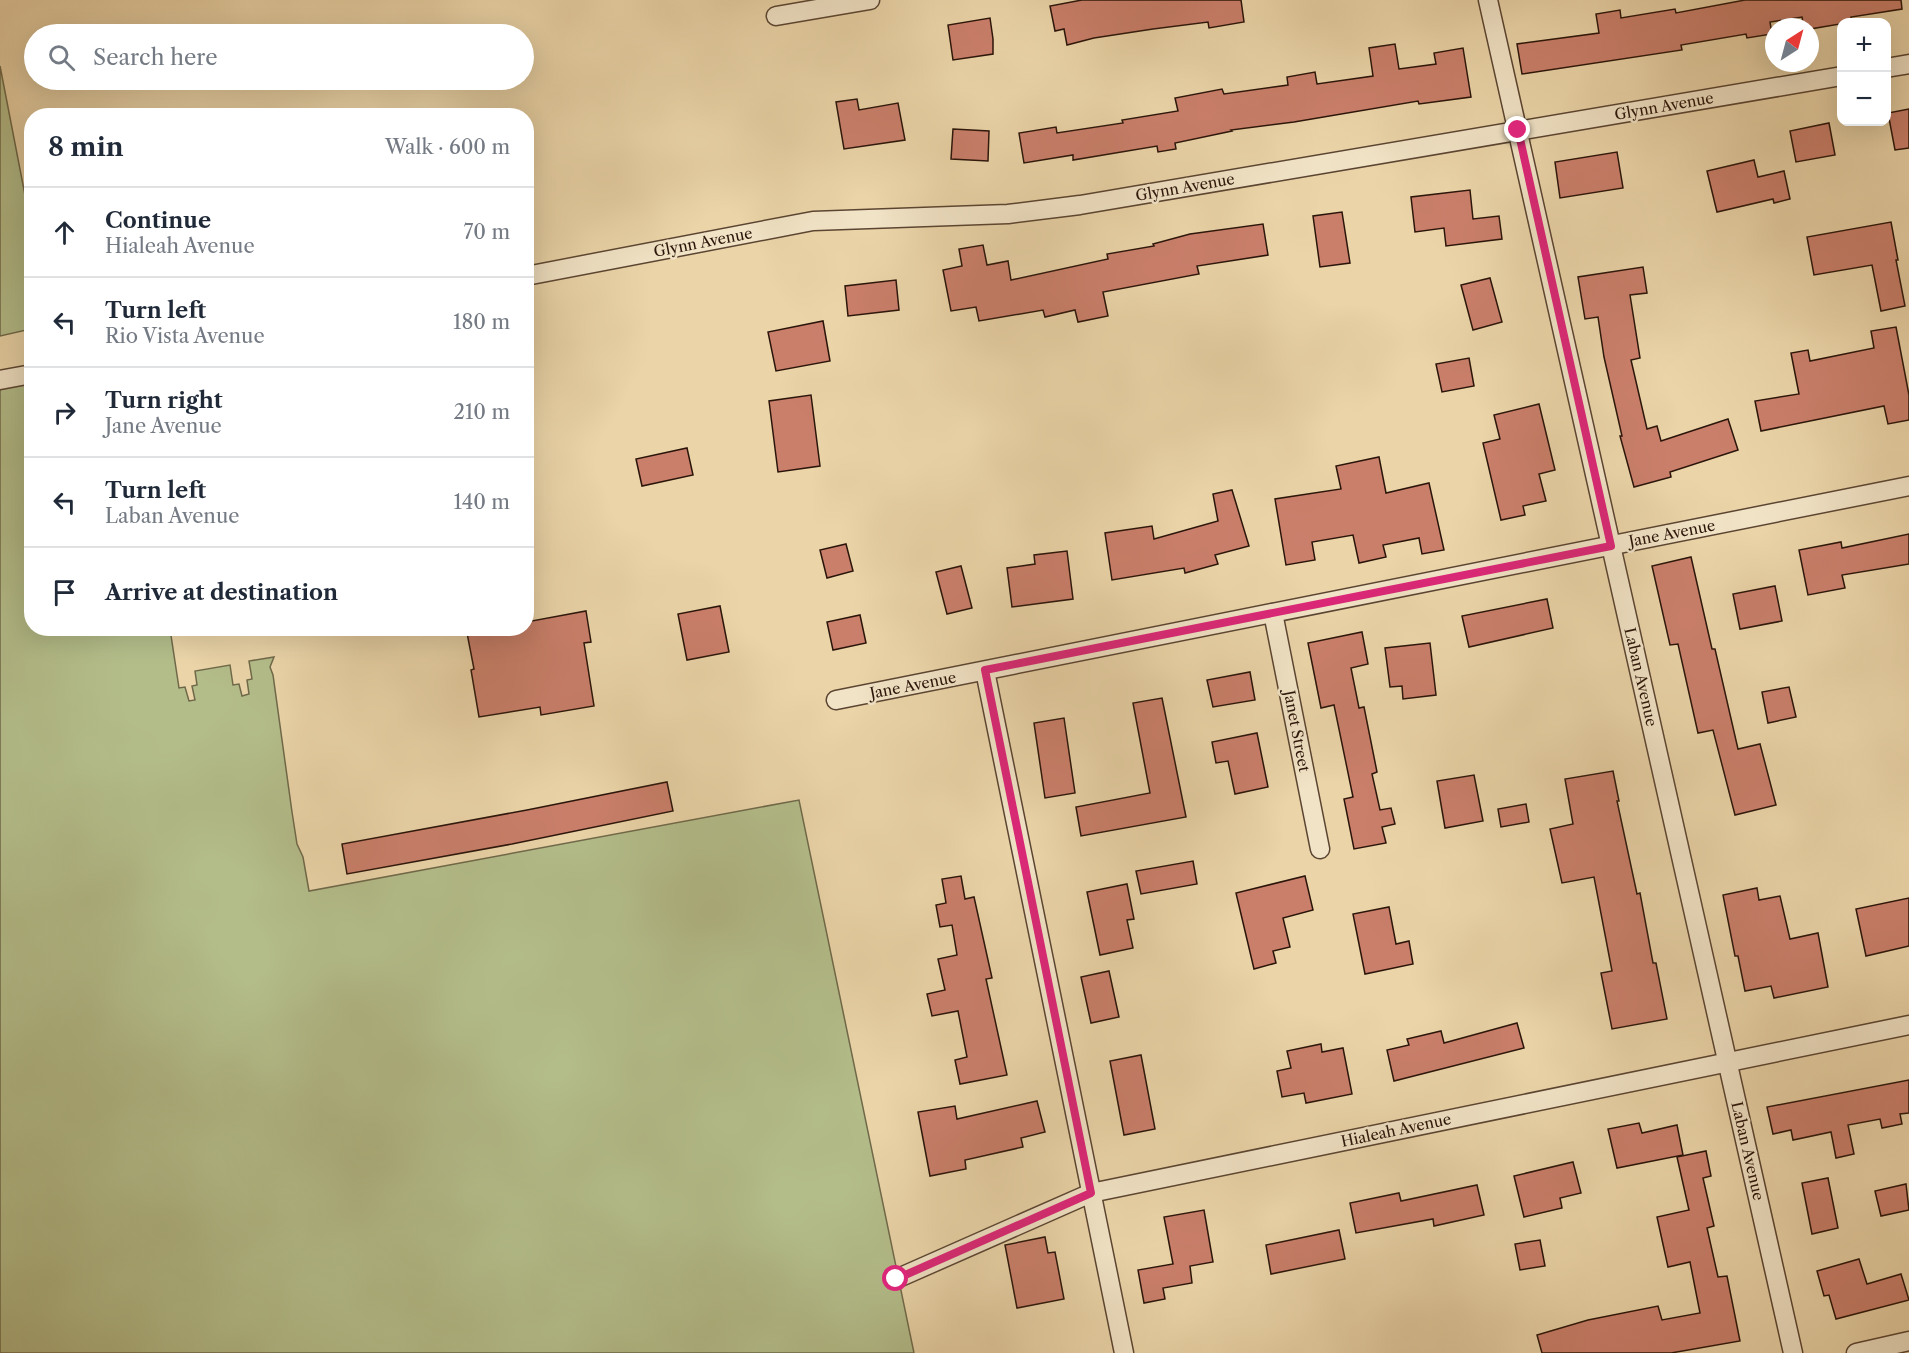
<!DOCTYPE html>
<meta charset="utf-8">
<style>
:root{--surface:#fff;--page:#f2f2f3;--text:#1f2937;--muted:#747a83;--line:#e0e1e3}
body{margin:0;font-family:"Libre Caslon Text",serif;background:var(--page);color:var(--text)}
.controls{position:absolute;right:18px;top:18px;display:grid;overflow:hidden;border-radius:12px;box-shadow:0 6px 24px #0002}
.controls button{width:54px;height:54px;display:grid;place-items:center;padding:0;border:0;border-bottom:2px solid var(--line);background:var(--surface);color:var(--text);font:30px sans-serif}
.compass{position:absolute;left:1765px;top:18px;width:54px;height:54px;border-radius:50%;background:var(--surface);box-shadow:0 6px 24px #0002;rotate:36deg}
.stop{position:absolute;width:18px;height:18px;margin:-14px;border:4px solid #db2777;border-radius:50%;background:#fff}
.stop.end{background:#db2777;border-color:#fff;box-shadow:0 2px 6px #0008}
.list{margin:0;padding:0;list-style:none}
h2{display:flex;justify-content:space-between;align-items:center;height:78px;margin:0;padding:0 24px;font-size:26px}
h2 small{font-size:20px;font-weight:400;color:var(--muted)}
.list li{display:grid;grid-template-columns:39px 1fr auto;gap:18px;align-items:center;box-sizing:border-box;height:90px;padding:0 24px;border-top:2px solid var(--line)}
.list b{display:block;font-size:22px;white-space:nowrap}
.list p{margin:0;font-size:20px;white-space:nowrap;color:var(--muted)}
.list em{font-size:20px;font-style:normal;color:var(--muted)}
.icon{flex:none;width:33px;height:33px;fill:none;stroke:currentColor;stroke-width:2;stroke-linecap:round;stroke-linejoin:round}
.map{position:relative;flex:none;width:1909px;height:1353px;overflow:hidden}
.search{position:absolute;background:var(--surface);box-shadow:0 6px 24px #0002;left:24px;top:24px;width:510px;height:66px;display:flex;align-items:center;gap:15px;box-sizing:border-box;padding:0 21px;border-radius:33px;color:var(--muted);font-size:22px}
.panel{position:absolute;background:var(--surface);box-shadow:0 6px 24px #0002;left:24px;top:108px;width:510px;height:528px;border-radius:24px}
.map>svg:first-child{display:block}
</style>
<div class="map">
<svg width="1909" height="1353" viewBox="0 0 1909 1353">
<rect width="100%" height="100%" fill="#ead4a8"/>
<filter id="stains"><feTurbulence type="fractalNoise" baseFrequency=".00333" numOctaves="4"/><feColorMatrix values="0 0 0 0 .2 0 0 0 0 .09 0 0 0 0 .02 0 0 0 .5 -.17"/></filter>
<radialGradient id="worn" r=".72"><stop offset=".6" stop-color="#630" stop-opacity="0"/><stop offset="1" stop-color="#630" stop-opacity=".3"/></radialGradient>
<g fill="#b3bd8a" stroke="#6f694a" stroke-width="1.5">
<path d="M 0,66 L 31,226 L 31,329 L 0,336 Z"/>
<path d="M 31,379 L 32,628 L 170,629 L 179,688 L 185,687 L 189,701 L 195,700 L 192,686 L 197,685 L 195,671 L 230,665 L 233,685 L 239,684 L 242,696 L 249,694 L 247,680 L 252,679 L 249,661 L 274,657 L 270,667 L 273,675 L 292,812 L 297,844 L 303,857 L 309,891 L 799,800 L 914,1353 L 0,1353 L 0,385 Z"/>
</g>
<g fill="#ca7f6b" stroke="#2b150a" stroke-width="1.5">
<path d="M 1082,0 L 1241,0 L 1244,22 L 1209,28 L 1208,22 L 1153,29 L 1094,38 L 1067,45 L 1064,29 L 1055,31 L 1050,6 Z"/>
<path d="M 1745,0 L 1901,0 L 1902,9 L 1851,17 L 1852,22 L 1810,29 L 1810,27 L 1804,27 L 1802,17 L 1770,22 L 1772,34 L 1747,38 L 1746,34 L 1681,45 L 1682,50 L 1522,74 L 1517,44 L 1599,33 L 1596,14 L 1620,10 L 1621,18 L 1675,9 L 1676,13 Z"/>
<path d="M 990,18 L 993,39 L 993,54 L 953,60 L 948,25 Z"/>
<path d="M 1395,44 L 1399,69 L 1436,64 L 1434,53 L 1463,48 L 1471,97 L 1419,104 L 1418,101 L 1294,122 L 1231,130 L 1232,131 L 1175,143 L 1176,149 L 1158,152 L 1157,146 L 1073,160 L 1073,155 L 1024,163 L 1019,133 L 1056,127 L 1057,133 L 1123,123 L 1122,120 L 1178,111 L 1175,98 L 1222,89 L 1224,94 L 1288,85 L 1287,77 L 1315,72 L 1317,84 L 1373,76 L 1369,48 Z"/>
<path d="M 857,99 L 859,110 L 898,103 L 905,140 L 844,149 L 836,102 Z"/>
<path d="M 1909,109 L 1909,148 L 1895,150 L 1888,113 Z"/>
<path d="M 1829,123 L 1835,155 L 1796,162 L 1790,131 Z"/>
<path d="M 953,129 L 989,131 L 988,161 L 951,159 Z"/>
<path d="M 1617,152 L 1623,188 L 1560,198 L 1555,162 Z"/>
<path d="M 1754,160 L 1758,177 L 1784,171 L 1790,199 L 1774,203 L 1773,199 L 1717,212 L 1707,171 Z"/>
<path d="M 1470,190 L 1473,219 L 1499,216 L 1502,239 L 1446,246 L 1444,228 L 1415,232 L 1411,197 Z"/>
<path d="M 1342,212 L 1350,263 L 1320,267 L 1313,216 Z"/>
<path d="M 1891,222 L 1898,260 L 1896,260 L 1905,306 L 1881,311 L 1872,265 L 1814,275 L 1807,237 Z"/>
<path d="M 1263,224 L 1268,255 L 1197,266 L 1199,274 L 1103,292 L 1108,316 L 1078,322 L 1075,310 L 1045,317 L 1043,310 L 979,321 L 976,307 L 951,311 L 943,270 L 962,266 L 959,249 L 983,245 L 987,265 L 1008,261 L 1011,280 L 1108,259 L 1107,254 L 1154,246 L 1153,244 L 1190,234 Z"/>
<path d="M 1643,267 L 1647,293 L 1630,295 L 1640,358 L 1631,360 L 1647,429 L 1657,426 L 1661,441 L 1728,419 L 1738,450 L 1670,472 L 1671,477 L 1634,487 L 1620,436 L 1622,436 L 1604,357 L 1598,317 L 1585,319 L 1578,277 Z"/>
<path d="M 1490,278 L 1502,322 L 1473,330 L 1461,285 Z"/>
<path d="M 896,280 L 899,310 L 848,316 L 845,286 Z"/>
<path d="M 823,321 L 830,361 L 776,371 L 768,332 Z"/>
<path d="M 1896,327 L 1909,395 L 1909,420 L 1888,424 L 1884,406 L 1761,431 L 1755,401 L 1799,394 L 1791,353 L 1808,350 L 1810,361 L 1874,348 L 1871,331 Z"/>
<path d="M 1469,358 L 1474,386 L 1442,392 L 1436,364 Z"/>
<path d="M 811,395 L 820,466 L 778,472 L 769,401 Z"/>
<path d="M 1539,404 L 1555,470 L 1539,474 L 1546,501 L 1523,506 L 1525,515 L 1501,520 L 1483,443 L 1500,439 L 1494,415 Z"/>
<path d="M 687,448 L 693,475 L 642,486 L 636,459 Z"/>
<path d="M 1379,457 L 1386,493 L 1429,483 L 1444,550 L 1422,554 L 1419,538 L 1383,545 L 1386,557 L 1359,563 L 1353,535 L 1312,542 L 1315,560 L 1286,565 L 1275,499 L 1341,489 L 1336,466 Z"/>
<path d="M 1232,490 L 1249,546 L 1215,555 L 1218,564 L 1185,573 L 1184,568 L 1112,580 L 1105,533 L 1152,526 L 1154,539 L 1218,521 L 1213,494 Z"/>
<path d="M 1909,534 L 1909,564 L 1842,575 L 1845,588 L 1808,595 L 1799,550 L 1841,542 L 1842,548 Z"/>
<path d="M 846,544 L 853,571 L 827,578 L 820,550 Z"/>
<path d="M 1067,551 L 1073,599 L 1012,607 L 1007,568 L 1035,564 L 1034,555 Z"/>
<path d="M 1691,557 L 1712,649 L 1715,649 L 1738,749 L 1760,744 L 1776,805 L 1735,815 L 1713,730 L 1698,733 L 1678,644 L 1670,645 L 1652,566 Z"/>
<path d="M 961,566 L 972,608 L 947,614 L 936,572 Z"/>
<path d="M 1775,586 L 1782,621 L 1740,629 L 1733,594 Z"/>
<path d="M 1547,599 L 1553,628 L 1469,647 L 1462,616 Z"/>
<path d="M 720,606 L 729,652 L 687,660 L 678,614 Z"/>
<path d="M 586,611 L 591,642 L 584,643 L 594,706 L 541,715 L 540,707 L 479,717 L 471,670 L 474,669 L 467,633 L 491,628 L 526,628 L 526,622 Z"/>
<path d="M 860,615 L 866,643 L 833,650 L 827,622 Z"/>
<path d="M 1362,632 L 1368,664 L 1351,668 L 1359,708 L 1364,707 L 1377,772 L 1372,774 L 1380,810 L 1391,808 L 1395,824 L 1382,827 L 1386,843 L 1354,849 L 1344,799 L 1353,797 L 1334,705 L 1321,708 L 1308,643 Z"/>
<path d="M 1430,643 L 1436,695 L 1403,699 L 1402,686 L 1390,687 L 1385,648 Z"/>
<path d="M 1250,672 L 1255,700 L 1213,707 L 1207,680 Z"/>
<path d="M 1789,687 L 1796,717 L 1768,723 L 1762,692 Z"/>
<path d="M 1162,698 L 1186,817 L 1081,836 L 1076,807 L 1150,793 L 1133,703 Z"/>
<path d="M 1064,718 L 1075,793 L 1045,798 L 1034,723 Z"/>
<path d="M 1257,733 L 1268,787 L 1235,794 L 1228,761 L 1216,763 L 1212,742 Z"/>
<path d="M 1613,771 L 1619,801 L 1617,801 L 1637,894 L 1640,893 L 1653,963 L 1656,963 L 1667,1019 L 1612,1029 L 1601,973 L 1612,971 L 1594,877 L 1562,883 L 1550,829 L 1573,824 L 1565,779 Z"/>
<path d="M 1474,775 L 1483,821 L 1445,828 L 1437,781 Z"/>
<path d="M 667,782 L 673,811 L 512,844 L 347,874 L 342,844 L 527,810 Z"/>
<path d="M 1526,804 L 1529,822 L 1501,827 L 1498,809 Z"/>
<path d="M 1193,861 L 1197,884 L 1141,894 L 1136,871 Z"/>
<path d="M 961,876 L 965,899 L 974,897 L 992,978 L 986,979 L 1007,1075 L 960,1084 L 955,1060 L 967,1057 L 958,1011 L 932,1016 L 927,994 L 945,990 L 938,959 L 957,955 L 952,925 L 940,927 L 936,905 L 946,903 L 942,879 Z"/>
<path d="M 1305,876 L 1313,910 L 1283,918 L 1290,947 L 1273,951 L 1276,963 L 1254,969 L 1236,893 Z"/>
<path d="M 1127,884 L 1134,919 L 1127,920 L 1133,948 L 1100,955 L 1087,892 Z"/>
<path d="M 1757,888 L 1759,900 L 1780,896 L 1790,939 L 1818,933 L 1828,987 L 1774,998 L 1771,986 L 1745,991 L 1738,956 L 1735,956 L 1723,895 Z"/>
<path d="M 1909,898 L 1909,946 L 1866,956 L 1856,909 Z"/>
<path d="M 1389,907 L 1396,944 L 1409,941 L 1413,964 L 1365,974 L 1353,914 Z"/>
<path d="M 1109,971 L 1119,1017 L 1091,1023 L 1081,977 Z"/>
<path d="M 1517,1023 L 1524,1048 L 1394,1081 L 1387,1050 L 1409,1045 L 1407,1039 L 1441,1031 L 1444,1043 Z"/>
<path d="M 1321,1044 L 1322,1052 L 1343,1048 L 1352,1094 L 1306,1103 L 1304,1093 L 1282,1097 L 1277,1071 L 1291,1068 L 1287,1051 Z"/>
<path d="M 1141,1055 L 1155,1129 L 1124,1135 L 1110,1061 Z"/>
<path d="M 1909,1080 L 1909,1113 L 1900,1114 L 1902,1124 L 1882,1128 L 1880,1119 L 1848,1125 L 1854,1154 L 1836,1158 L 1831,1132 L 1793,1140 L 1791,1130 L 1773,1134 L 1767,1107 Z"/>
<path d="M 1037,1101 L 1045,1132 L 1021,1138 L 1023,1147 L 965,1160 L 966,1169 L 930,1176 L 918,1112 L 955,1106 L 957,1119 Z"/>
<path d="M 1639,1123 L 1642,1133 L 1677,1125 L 1683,1155 L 1617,1168 L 1608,1129 Z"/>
<path d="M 1706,1151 L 1711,1176 L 1703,1178 L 1714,1226 L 1707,1228 L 1718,1277 L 1727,1276 L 1740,1341 L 1671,1353 L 1542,1353 L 1537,1335 L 1588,1320 L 1658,1306 L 1662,1320 L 1700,1313 L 1690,1262 L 1668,1267 L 1657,1217 L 1689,1210 L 1677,1157 Z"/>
<path d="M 1573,1162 L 1581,1193 L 1560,1198 L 1562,1208 L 1524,1217 L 1514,1176 Z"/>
<path d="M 1828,1178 L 1838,1228 L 1812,1234 L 1802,1183 Z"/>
<path d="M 1906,1184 L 1909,1210 L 1881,1216 L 1875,1191 Z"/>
<path d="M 1477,1185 L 1484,1215 L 1434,1226 L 1433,1219 L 1356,1233 L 1350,1203 L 1399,1193 L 1401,1201 Z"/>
<path d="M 1204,1210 L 1213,1262 L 1190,1266 L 1192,1283 L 1163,1288 L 1165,1299 L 1144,1303 L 1138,1270 L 1173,1264 L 1164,1217 Z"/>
<path d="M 1339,1230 L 1345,1259 L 1271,1274 L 1266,1245 Z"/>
<path d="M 1045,1237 L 1048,1253 L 1055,1252 L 1064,1299 L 1017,1308 L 1005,1245 Z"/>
<path d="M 1540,1240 L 1545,1266 L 1520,1270 L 1515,1244 Z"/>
<path d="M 1859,1259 L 1867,1284 L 1901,1274 L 1909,1300 L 1836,1319 L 1829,1295 L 1824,1296 L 1817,1271 Z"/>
</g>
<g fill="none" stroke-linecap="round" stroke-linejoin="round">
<g stroke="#5b4532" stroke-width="21">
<g id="street">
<path d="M 1488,0 L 1793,1353"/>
<path d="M 776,16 L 870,0"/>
<path d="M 1886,68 L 1909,64"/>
<path d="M 526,276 L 813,221 L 1008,214 L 1080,205 L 1842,76"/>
<path d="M 0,380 L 32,374"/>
<path d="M 1273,613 L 1320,849"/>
<path d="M 985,671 L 1124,1353"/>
<path d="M 836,700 L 1909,486"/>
<path d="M 896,1279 L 1091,1193 L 1909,1025"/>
<path d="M 1856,1353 L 1909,1341"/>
</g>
</g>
<use href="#street" stroke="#f1e3c6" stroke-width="18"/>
</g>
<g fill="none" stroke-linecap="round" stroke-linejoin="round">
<path stroke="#db2777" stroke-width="8" d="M 896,1279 L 1091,1193 L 985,670 L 1611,546 L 1518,130"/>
</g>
<g text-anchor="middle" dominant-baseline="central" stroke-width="5" stroke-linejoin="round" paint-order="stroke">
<g font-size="15" fill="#2b150a" stroke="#f1e3c6">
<text transform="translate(1664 106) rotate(-10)">Glynn Avenue</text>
<text transform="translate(1185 187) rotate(-10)">Glynn Avenue</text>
<text transform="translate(703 242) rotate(-11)">Glynn Avenue</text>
<text transform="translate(1672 533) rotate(-11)">Jane Avenue</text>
<text transform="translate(1641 677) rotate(77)">Laban Avenue</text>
<text transform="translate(913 685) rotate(-11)">Jane Avenue</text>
<text transform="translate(1297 731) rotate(79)">Janet Street</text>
<text transform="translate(1396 1130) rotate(-12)">Hialeah Avenue</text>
<text transform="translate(1748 1151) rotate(77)">Laban Avenue</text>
</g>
</g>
<rect width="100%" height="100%" filter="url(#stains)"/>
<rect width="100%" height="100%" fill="url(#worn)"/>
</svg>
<div class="controls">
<button>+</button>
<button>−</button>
</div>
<svg class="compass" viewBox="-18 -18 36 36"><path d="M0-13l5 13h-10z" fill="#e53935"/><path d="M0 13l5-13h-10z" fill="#747a83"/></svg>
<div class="stop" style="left:896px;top:1279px"></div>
<div class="stop end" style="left:1518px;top:130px"></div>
<div class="search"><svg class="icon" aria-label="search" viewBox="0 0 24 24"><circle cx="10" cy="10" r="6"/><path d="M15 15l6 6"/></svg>Search here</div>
<section class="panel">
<h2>8 min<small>Walk · 600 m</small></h2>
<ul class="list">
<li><svg class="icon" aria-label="ahead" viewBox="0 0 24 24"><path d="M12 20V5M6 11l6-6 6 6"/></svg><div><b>Continue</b><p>Hialeah Avenue</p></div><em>70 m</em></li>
<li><svg class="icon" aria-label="left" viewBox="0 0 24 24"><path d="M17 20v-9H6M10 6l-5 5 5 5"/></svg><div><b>Turn left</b><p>Rio Vista Avenue</p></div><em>180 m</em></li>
<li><svg class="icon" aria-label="right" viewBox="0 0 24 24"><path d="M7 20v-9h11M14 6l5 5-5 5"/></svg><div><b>Turn right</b><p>Jane Avenue</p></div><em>210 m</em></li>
<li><svg class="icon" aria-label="left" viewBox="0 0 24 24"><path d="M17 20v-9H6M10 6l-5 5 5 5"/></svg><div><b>Turn left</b><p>Laban Avenue</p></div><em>140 m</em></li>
<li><svg class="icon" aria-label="arrive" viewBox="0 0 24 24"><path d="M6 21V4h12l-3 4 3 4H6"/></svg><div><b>Arrive at destination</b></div></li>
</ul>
</section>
</div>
